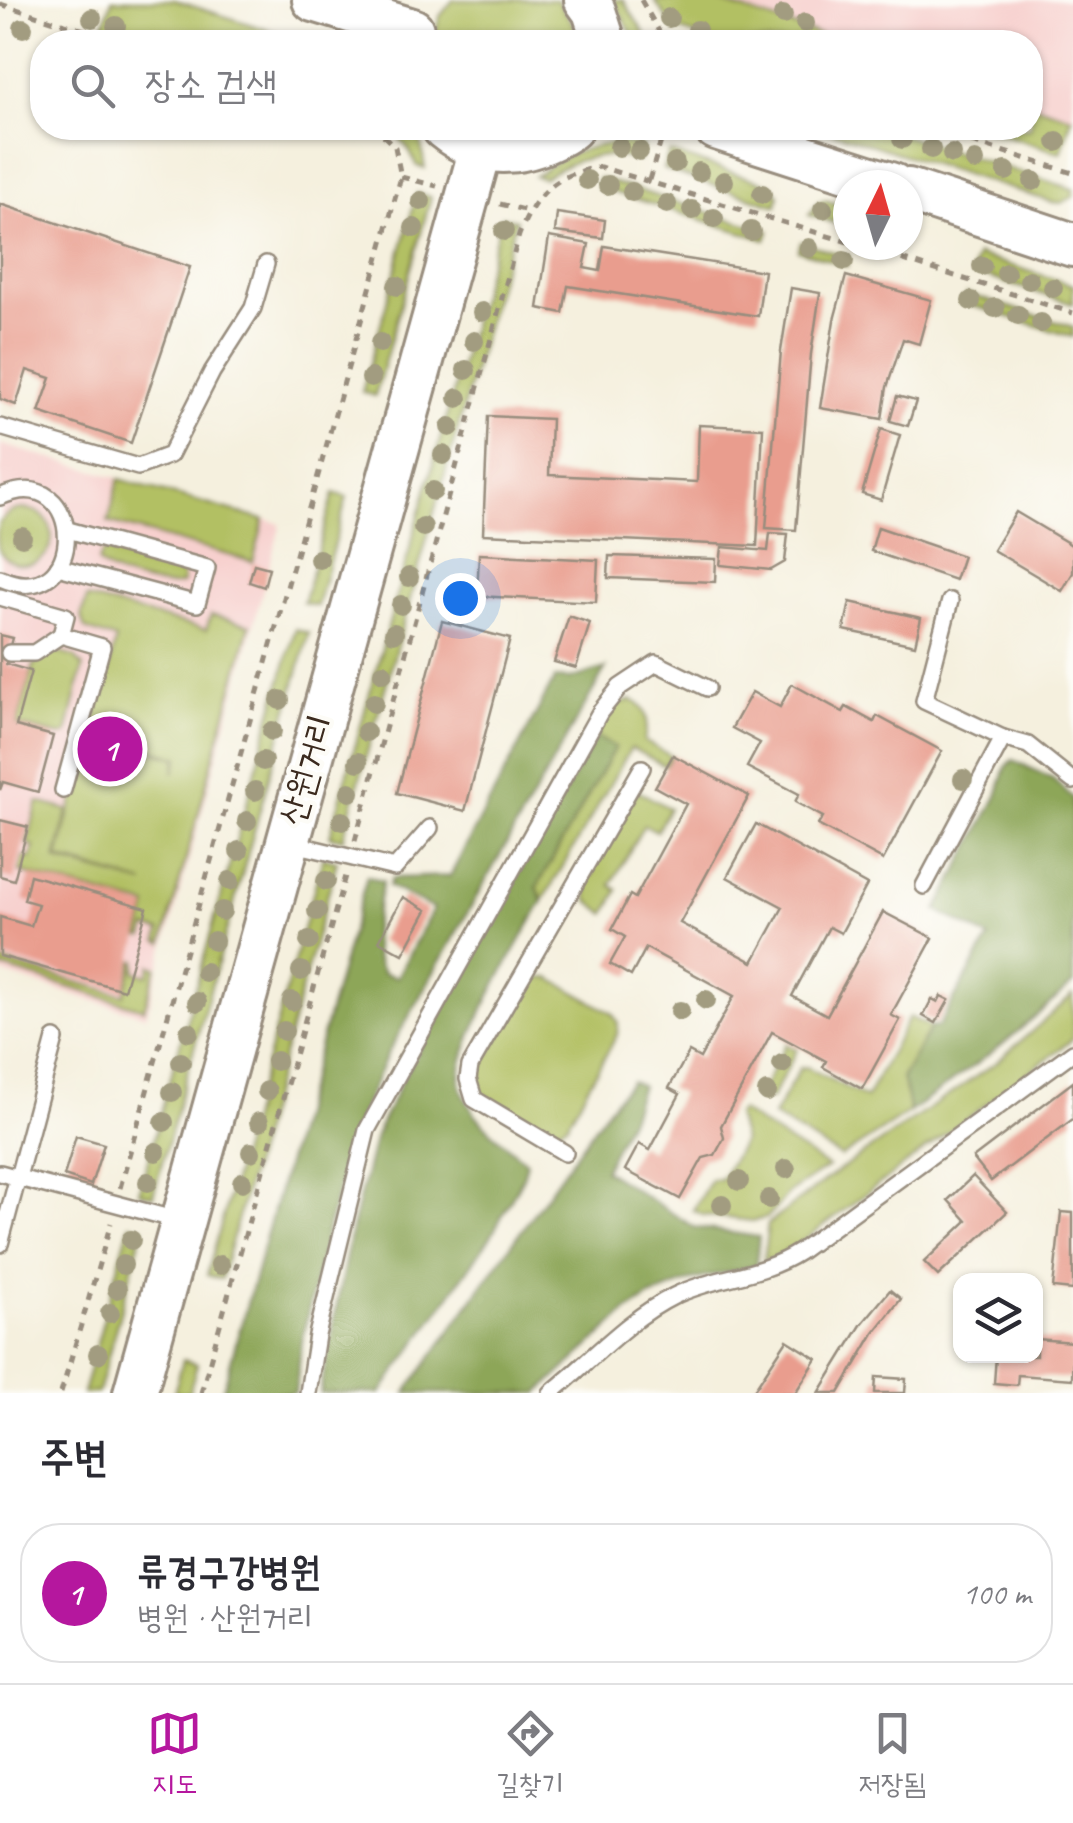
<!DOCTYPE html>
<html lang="ko">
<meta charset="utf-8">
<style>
:root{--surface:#fff;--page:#f7f7f7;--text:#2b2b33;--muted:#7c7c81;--line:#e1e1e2;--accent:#b5179e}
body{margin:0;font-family:Caveat,"Poor Story",sans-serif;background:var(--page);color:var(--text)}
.controls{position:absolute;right:30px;bottom:30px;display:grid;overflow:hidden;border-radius:20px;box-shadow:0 2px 8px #0004}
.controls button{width:90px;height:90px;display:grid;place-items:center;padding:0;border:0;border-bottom:2px solid var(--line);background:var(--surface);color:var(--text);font:50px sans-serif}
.compass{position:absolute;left:833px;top:170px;width:90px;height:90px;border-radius:50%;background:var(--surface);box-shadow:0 2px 8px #0004;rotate:5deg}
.you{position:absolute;left:460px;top:598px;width:35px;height:35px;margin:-25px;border:8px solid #fff;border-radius:50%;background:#1a73e8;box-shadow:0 0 0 15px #1a73e833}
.badge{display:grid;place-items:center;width:65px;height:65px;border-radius:50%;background:var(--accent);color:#fff;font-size:32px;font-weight:700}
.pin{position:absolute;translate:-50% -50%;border:5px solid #fff;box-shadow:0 2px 10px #0006}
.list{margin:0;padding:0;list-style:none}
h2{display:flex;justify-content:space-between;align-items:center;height:130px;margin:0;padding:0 40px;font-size:42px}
h2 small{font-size:32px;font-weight:400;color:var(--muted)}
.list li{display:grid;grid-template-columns:65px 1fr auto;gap:30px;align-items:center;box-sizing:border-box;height:140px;margin:0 20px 20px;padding:0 20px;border:2px solid var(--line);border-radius:40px}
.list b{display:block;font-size:38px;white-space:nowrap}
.list p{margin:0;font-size:32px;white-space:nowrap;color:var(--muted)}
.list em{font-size:32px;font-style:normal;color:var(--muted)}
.icon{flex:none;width:55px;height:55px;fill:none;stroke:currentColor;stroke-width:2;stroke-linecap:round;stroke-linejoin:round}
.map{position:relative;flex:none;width:1073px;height:1393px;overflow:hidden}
.search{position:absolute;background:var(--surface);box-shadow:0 2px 8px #0004;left:30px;right:30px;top:30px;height:110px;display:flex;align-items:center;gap:25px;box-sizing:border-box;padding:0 35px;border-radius:40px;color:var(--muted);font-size:38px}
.sheet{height:290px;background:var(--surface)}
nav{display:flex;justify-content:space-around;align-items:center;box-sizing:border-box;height:140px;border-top:2px solid var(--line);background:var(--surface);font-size:28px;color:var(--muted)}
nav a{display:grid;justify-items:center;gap:5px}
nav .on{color:var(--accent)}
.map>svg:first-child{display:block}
</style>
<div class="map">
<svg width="1073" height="1393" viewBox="0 0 1073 1393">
<rect width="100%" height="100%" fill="#fdfcf7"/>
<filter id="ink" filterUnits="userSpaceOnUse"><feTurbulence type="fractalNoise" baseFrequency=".01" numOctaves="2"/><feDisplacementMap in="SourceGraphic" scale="20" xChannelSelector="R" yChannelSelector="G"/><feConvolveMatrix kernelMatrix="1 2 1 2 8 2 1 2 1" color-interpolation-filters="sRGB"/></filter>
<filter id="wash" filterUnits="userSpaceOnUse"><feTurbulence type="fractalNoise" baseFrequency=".0048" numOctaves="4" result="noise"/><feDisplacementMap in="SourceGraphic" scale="40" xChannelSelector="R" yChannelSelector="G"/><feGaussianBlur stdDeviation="2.25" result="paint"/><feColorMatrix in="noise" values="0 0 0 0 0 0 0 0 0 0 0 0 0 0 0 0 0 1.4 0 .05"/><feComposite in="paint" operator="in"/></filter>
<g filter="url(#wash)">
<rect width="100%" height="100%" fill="#f5f0de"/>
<g fill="#f7d0ce">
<path d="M 715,0 L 1073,0 L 1073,117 L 1031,103 L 1030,42 L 846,42 Z"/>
<path d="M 0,444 L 281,524 L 146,1016 L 0,973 Z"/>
</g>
<g fill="#b2c063" stroke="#767540" stroke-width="2.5">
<path d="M 112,0 L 174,0 L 306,42 L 155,42 L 103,26 Z"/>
<path d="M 453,0 L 557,0 L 576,28 L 578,42 L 432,42 L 440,16 Z"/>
<path d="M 613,0 L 623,0 L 650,42 L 636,42 Z"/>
<path d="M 654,0 L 712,0 L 842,42 L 715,42 L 674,29 Z"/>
<path d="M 1031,104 L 1072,117 L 1061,153 L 982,128 L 1030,128 Z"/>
<path d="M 390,128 L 415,128 L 421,143 L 425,168 L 417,166 L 409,150 Z"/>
<path d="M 819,128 L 880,128 L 1073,189 L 1073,197 L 1061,203 L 1052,202 Z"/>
<path d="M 620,143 L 643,146 L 639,160 C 601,151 576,157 543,178 L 535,176 C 562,156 586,145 620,143 Z"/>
<path d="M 669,152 L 772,185 L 779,195 L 777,206 L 663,169 Z"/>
<path d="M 599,178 L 769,231 L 766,240 L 597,187 Z"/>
<path d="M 417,193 L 431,197 L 375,396 L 362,392 Z"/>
<path d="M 825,200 L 848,208 L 848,227 L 809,215 L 818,202 Z"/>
<path d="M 502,216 L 516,220 L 343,839 L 330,836 Z"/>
<path d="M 801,242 L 849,257 L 847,266 L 798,250 Z"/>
<path d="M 977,255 L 1073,285 L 1073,304 L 972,272 Z"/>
<path d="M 967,294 L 1073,327 L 1073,337 L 964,303 Z"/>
<path d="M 119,479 L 264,520 L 253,562 L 108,522 Z"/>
<path d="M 334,493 L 347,497 L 317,606 L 303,603 Z"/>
<circle cx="24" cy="537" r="28"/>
<path d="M 104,550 L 177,568 L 182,571 L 183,583 C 169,592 105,575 98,561 Z"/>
<path d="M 87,598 L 206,630 L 211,615 L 250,625 L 163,943 L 158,941 L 160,931 L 147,928 L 144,937 L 140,937 L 148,906 L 20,872 L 24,857 L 31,858 L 34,846 L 27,844 L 38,802 L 68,810 L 56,860 L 145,884 L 58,858 L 90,735 L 177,758 L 174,773 L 179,757 L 91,732 L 116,640 L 85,629 L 81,617 Z"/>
<path d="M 295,629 L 309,633 L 153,1196 L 139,1192 Z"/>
<path d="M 54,651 L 75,657 L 83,667 L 67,734 L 61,736 L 17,725 L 34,664 Z"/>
<path d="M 632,700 C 650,709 649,723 644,741 L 671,756 L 665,766 L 631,748 L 543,901 L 537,887 L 614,748 L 596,737 L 611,706 Z"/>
<path d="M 637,790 L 669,808 L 657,831 L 644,825 L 611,885 L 618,890 L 606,914 L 588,900 L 586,882 Z"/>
<path d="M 323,857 L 337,861 L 221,1279 L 207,1275 Z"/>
<path d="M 0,961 L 124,995 L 134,961 L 137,961 L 135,972 L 148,975 L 151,965 L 157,967 L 144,1009 L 0,967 Z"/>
<path d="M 538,978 L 550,978 L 612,1013 L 618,1023 L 617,1035 L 567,1124 L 557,1130 L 545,1130 L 483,1095 L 477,1085 L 478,1073 L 528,984 Z"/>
<path d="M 1073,995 L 1073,1039 L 787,1253 L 763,1262 L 768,1224 L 831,1176 L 997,1062 Z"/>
<path d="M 909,1017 L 931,1027 L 902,1077 L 910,1112 L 841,1157 L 773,1116 L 800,1068 L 807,1067 L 866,1098 Z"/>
<path d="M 786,1044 L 797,1050 L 771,1099 L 760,1093 Z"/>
<path d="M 740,1111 L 828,1167 L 790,1192 L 767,1218 L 752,1221 L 703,1215 L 693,1210 L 711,1179 L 721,1179 L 743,1141 L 736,1115 Z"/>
<path d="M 130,1224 L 143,1228 L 98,1393 L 83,1393 Z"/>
<path d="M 183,1360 L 197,1364 L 189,1393 L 174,1393 Z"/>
</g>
<g fill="#8da659" stroke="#64683c" stroke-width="2.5">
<path d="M 606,668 L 387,1055 L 356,1126 L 326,1233 L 303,1335 L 295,1393 L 222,1393 L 367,876 L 383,881 C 377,912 365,945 383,973 L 397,977 L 433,909 L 389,886 L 392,878 L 450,876 L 555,678 L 570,679 Z"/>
<path d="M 596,737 L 615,747 L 537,887 L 543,901 C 524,936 451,1051 461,1086 C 470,1119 502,1141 527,1162 L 523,1177 L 490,1238 L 381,1393 L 320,1393 L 349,1240 L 375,1136 L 402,1080 Z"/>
<path d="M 1013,760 L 1053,779 L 1073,798 L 1073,984 L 1002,1045 L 910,1112 L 902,1077 L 931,1027 L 938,1027 L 989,938 L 937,910 L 997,796 L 1006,767 Z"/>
<path d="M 631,1081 L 641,1086 L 631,1115 L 604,1170 L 694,1227 L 759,1237 L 756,1266 L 692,1280 L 650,1297 L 625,1313 L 539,1393 L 406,1393 L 609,1107 Z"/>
</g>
<g id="blocks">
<g fill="#e99d8e">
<path d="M 0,204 L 190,267 L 131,443 L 39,412 L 51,378 L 27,370 L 16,405 L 0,399 Z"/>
<path d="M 557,213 L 605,220 L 603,238 L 555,232 Z"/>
<path d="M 549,237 L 589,244 L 584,268 L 600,271 L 604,246 L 764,271 L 758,316 L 568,286 L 563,313 L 538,308 Z"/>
<path d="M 846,276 L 931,300 L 919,344 L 903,339 L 887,387 L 882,419 L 820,408 L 834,320 Z"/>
<path d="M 791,288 L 820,293 L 811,354 L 796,530 L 766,528 L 781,351 Z"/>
<path d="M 897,396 L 916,401 L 908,426 L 890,421 Z"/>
<path d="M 488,416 L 551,419 L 549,475 L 697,482 L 699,425 L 763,428 L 757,546 L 483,534 Z"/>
<path d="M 881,429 L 900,435 L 881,500 L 862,494 Z"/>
<path d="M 1016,512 L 1073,546 L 1073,573 L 1062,591 L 993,550 Z"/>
<path d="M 878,527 L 963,556 L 955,580 L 871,551 Z"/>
<path d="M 770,533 L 788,534 L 785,562 L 771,570 L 720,565 L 722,547 L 768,551 Z"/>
<path d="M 479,554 L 598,560 L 596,602 L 477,596 Z"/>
<path d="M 609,556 L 716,559 L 715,582 L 608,578 Z"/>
<path d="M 254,564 L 269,568 L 264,587 L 249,582 Z"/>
<path d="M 850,602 L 921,618 L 915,645 L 844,630 Z"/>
<path d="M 569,616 L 590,623 L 576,668 L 554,662 Z"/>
<path d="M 442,621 L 510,639 L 465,811 L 397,793 Z"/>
<path d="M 0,635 L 13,638 L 6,664 L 31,671 L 16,726 L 53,736 L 38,792 L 3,782 L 0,790 Z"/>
<path d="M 792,684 L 843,712 L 846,707 L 874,722 L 877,716 L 942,751 L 883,860 L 818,825 L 823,817 L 795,802 L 799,794 L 747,767 L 760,743 L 732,728 L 752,692 L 780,707 Z"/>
<path d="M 673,755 L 749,796 L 680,923 L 753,962 L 783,907 L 727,877 L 756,824 L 867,885 L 841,933 L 829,927 L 792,996 L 827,1015 L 883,912 L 933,938 L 891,1015 L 900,1020 L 862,1089 L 823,1067 L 826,1061 L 772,1032 L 721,1126 L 724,1138 L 715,1155 L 703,1158 L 680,1199 L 625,1170 L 639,1144 L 650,1150 L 680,1094 L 669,1088 L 689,1052 L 700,1058 L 734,996 L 646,948 L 631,976 L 610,964 L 625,937 L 612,929 L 630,895 L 635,898 L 686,804 L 655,787 Z"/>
<path d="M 0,820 L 28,827 L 14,880 L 0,876 Z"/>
<path d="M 30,875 L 147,908 L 124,990 L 0,956 L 0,917 L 31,926 L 38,904 L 24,900 Z"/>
<path d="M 403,897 L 427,910 L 403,954 L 379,941 Z"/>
<path d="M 941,996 L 949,1000 L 936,1023 L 923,1016 L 932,999 L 938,1002 Z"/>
<path d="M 1073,1082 L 1073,1119 L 991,1181 L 973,1158 Z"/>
<path d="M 76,1136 L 104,1144 L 91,1185 L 64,1176 Z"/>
<path d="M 973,1176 L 1007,1212 L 938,1276 L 924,1262 L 967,1221 L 948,1200 Z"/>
<path d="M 1061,1212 L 1073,1213 L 1073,1290 L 1053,1288 Z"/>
<path d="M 890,1290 L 901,1299 L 874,1333 L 839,1393 L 819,1393 L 861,1325 Z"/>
<path d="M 1036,1339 L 1073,1342 L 1072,1379 L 1018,1375 L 1017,1385 L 994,1383 L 996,1356 L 1036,1356 Z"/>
<path d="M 787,1340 L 817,1359 L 795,1393 L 752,1393 Z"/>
<path d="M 876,1377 L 906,1379 L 905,1393 L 875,1393 Z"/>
</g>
</g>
</g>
<g filter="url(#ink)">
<use href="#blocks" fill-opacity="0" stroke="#988d7e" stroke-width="2.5"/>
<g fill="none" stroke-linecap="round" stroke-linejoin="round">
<g stroke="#988d7e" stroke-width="20">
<g id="service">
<path d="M 0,427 L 138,467 L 170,455 L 212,372 L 253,308 L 266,264"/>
<path d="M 0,497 C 88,457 89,617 0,578"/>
<path d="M 58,567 L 197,604 L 207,568 L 68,530"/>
<path d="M 0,597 L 66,616 L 61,635 L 102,647 L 63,790"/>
<path d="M 950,601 L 924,701 L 1003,738 L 1028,745 L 1073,781"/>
<path d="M 9,653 L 34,653 L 61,635"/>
<path d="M 290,843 L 395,868 L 430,828"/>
<path d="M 924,886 L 1003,738"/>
<path d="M 565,1153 L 474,1099 L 468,1079 L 470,1066 L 642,768"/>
<path d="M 0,1173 L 181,1221"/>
<path d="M 0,1244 L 55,1039"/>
<path d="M 308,1393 L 317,1335 L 367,1130 L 600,712 L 620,687 L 656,663 L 707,688"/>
<path d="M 551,1393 C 590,1361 629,1318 674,1296 C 715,1276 760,1277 799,1252 L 1073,1052"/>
</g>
</g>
<g stroke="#988d7e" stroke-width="48">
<g id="secondary">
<path d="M 314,0 L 412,30"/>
<path d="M 586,0 L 594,11 L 604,42"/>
<path d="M 444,128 C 485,162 529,155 571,128"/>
<path d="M 716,128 L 893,185"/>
<path d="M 908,190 L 1073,245"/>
<path d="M 135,1393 L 481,148"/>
</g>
</g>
<g stroke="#988d7e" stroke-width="5" stroke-dasharray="8 8" stroke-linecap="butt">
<path d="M 641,0 L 664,40 L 669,42"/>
<path d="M 0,4 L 123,42"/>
<path d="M 926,128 L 1073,173"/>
<path d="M 401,177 L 437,186"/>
<path d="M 649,180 L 665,128"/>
<path d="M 500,204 L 528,211"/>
<path d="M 856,245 L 1073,313"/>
<path d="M 355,841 L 519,235 C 535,194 556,173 600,167 L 848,242"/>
<path d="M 120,1188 L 401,177 L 395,147 L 376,128"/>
<path d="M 61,1393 L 111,1223"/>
<path d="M 201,1393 L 345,876"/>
</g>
<use href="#service" stroke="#fff" stroke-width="15"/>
<use href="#secondary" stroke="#fff" stroke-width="42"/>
</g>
<g fill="#a29c80">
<circle cx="783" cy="15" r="10"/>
<circle cx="92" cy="18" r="10"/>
<circle cx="669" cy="18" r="10"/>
<circle cx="805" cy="23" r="10"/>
<circle cx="116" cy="26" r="10"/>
<circle cx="23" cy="28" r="10"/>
<circle cx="697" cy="30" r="10"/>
<circle cx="902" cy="139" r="10"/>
<circle cx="1057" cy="142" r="10"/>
<circle cx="619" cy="147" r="10"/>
<circle cx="931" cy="149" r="10"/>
<circle cx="639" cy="151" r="10"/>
<circle cx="952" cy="154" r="10"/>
<circle cx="975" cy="161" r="10"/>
<circle cx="675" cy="163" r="10"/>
<circle cx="1006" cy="171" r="10"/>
<circle cx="699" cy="172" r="10"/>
<circle cx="587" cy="180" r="10"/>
<circle cx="724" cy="181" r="10"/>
<circle cx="1033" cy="181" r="10"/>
<circle cx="608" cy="185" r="10"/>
<circle cx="632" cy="192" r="10"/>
<circle cx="762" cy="194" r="10"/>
<circle cx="421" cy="201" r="10"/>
<circle cx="667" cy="204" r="10"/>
<circle cx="823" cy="209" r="10"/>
<circle cx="692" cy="210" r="10"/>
<circle cx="714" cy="218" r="10"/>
<circle cx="414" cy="228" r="10"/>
<circle cx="504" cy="231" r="10"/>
<circle cx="751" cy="231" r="10"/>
<circle cx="809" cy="248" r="10"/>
<circle cx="844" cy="261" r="10"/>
<circle cx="982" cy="266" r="10"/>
<circle cx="1006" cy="273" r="10"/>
<circle cx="1029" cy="280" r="10"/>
<circle cx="397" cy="286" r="10"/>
<circle cx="1053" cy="288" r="10"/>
<circle cx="971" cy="301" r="10"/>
<circle cx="995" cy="308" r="10"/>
<circle cx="482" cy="312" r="10"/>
<circle cx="1018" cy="315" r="10"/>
<circle cx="1041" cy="323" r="10"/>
<circle cx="474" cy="341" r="10"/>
<circle cx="380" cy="343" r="10"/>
<circle cx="466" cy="370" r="10"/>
<circle cx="371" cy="378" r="10"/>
<circle cx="458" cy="398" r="10"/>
<circle cx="450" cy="427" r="10"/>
<circle cx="443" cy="455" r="10"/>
<circle cx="433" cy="491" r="10"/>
<circle cx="423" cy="527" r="10"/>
<circle cx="22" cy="537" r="10"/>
<circle cx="319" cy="559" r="10"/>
<circle cx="409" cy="577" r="10"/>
<circle cx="401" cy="605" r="10"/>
<circle cx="394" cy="633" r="10"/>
<circle cx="383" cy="673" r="10"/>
<circle cx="280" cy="700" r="10"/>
<circle cx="374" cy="703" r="10"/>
<circle cx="272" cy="731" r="10"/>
<circle cx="366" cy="732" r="10"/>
<circle cx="263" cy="761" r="10"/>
<circle cx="358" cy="762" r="10"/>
<circle cx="963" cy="779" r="10"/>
<circle cx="255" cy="791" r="10"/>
<circle cx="350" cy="792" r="10"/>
<circle cx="247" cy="821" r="10"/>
<circle cx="342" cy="821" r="10"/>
<circle cx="239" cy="851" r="10"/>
<circle cx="230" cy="881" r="10"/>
<circle cx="326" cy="881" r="10"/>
<circle cx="222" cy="911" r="10"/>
<circle cx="317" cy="911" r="10"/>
<circle cx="214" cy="941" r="10"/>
<circle cx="309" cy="941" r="10"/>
<circle cx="301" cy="971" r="10"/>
<circle cx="205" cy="972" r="10"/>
<circle cx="706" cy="1000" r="10"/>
<circle cx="292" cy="1001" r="10"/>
<circle cx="197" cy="1002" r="10"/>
<circle cx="680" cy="1011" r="10"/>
<circle cx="284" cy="1031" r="10"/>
<circle cx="189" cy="1032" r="10"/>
<circle cx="276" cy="1061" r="10"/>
<circle cx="181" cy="1062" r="10"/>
<circle cx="782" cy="1064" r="10"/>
<circle cx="267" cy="1091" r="10"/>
<circle cx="172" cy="1092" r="10"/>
<circle cx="767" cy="1092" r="10"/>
<circle cx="164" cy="1122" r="10"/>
<circle cx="259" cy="1122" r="10"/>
<circle cx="156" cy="1152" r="10"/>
<circle cx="251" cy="1152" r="10"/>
<circle cx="786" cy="1169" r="10"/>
<circle cx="739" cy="1181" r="10"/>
<circle cx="148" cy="1182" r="10"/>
<circle cx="242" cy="1182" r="10"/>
<circle cx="769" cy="1199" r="10"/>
<circle cx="722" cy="1205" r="10"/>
<circle cx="131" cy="1240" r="10"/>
<circle cx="123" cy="1265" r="10"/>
<circle cx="220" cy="1265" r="10"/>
<circle cx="117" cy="1289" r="10"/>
<circle cx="110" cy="1313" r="10"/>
<circle cx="98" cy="1354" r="10"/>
</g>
</g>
<g text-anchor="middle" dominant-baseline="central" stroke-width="9" stroke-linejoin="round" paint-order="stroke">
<g font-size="35" fill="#3b2a1e" stroke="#fdfcf7">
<text transform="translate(306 770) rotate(-74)">산원거리</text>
</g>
</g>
</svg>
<div class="controls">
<button><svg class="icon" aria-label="layers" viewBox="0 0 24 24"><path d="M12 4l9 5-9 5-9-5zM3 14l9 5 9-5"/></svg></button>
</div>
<svg class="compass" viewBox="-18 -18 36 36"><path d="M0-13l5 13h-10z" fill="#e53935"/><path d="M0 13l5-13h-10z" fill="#7c7c81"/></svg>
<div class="you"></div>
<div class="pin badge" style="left:110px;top:749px">1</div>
<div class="search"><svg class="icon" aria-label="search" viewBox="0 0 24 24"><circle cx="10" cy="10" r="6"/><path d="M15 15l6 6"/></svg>장소 검색</div>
</div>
<section class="sheet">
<h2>주변<small></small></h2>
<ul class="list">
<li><span class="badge">1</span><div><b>류경구강병원</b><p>병원 · 산원거리</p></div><em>100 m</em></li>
</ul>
</section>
<nav>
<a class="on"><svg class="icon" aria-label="map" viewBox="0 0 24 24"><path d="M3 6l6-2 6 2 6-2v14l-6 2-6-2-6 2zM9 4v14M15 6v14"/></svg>지도</a>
<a><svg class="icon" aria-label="directions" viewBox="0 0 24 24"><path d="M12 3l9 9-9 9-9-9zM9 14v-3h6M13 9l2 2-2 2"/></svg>길찾기</a>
<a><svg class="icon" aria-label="saved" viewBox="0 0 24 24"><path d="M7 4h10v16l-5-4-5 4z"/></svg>저장됨</a>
</nav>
